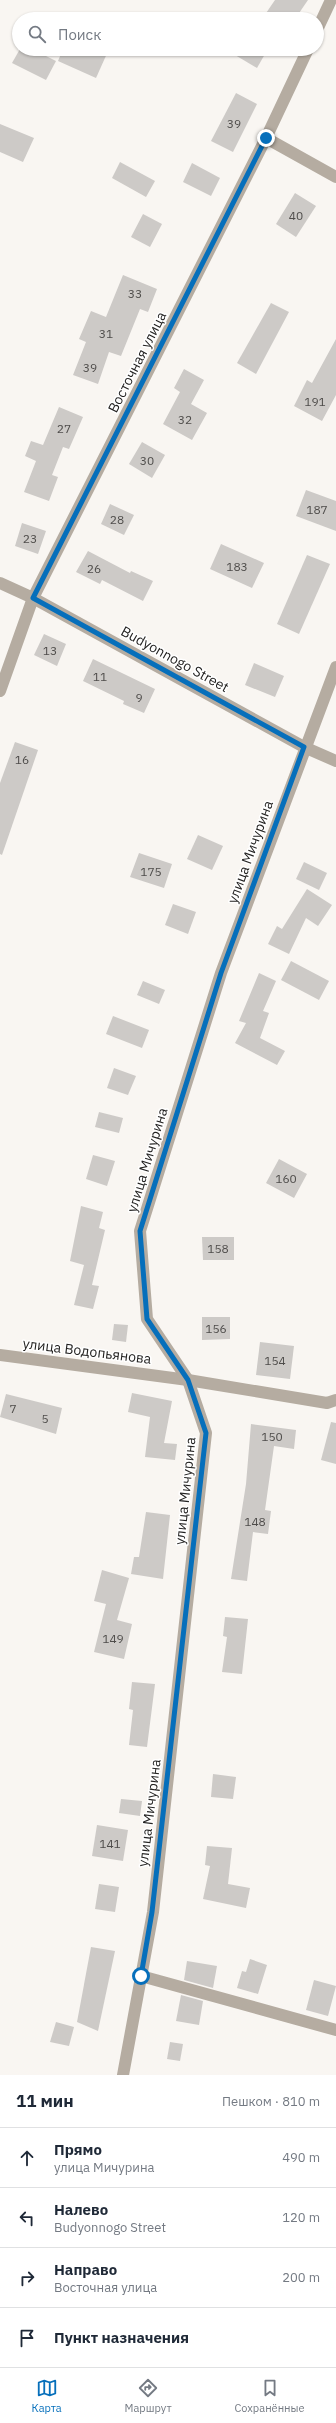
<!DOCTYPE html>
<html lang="ru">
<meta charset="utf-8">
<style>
:root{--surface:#fff;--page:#f6f6f7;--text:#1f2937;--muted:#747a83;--line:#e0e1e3;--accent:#066fbb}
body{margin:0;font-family:"IBM Plex Sans",sans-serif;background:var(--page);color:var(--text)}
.stop{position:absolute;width:12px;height:12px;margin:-9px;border:3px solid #066fbb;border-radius:50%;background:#fff}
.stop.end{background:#066fbb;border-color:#fff;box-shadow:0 1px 4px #0008}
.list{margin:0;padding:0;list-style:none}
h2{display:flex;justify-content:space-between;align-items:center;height:52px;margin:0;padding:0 16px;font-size:17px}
h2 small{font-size:13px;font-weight:400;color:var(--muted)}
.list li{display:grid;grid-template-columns:26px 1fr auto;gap:12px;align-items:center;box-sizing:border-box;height:60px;padding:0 16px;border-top:1px solid var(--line)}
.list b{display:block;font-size:15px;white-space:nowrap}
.list p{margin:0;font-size:13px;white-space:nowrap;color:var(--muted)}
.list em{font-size:13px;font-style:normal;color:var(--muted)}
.icon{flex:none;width:22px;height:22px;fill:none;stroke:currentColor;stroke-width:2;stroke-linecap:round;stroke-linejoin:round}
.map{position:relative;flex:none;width:336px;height:2075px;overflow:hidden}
.search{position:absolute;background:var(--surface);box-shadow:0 1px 3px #0004;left:12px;right:12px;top:12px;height:44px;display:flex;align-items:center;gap:10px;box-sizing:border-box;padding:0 14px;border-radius:22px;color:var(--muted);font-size:15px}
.sheet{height:292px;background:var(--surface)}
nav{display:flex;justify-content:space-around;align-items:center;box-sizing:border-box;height:56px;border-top:1px solid var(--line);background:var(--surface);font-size:11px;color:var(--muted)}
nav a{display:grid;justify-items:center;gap:2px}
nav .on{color:var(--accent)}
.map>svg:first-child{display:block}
</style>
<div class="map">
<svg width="336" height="2075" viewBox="0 0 336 2075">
<rect width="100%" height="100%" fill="#f9f6f2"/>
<g fill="#cdcac7">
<path d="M 275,0 L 308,0 L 295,19 L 262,19 Z"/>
<path d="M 20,49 L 32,49 L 56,61 L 46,80 L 12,63 Z"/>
<path d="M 63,49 L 109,49 L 96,78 L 58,61 Z"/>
<path d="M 225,49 L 257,49 L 265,54 L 257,68 Z"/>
<path d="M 236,93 L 257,104 L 233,152 L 211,141 Z"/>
<path d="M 0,124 L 34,138 L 23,162 L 0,152 Z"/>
<path d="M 120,162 L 155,181 L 146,197 L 112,178 Z"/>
<path d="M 192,163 L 220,178 L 211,196 L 183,182 Z"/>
<path d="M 295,193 L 316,206 L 296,237 L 276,224 Z"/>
<path d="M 143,214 L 162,224 L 150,247 L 131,237 Z"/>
<path d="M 123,275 L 157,289 L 148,312 L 140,309 L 121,356 L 109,352 L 98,384 L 73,375 L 86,342 L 79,339 L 91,311 L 106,317 Z"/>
<path d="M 271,303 L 289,312 L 256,374 L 237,363 Z"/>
<path d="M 336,339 L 336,395 L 322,421 L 294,406 L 307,380 L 312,383 Z"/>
<path d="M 184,369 L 204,380 L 191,404 L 207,413 L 192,440 L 163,424 L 180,392 L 174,388 Z"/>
<path d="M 59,407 L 83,417 L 69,449 L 63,447 L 52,475 L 58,477 L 49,501 L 24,492 L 36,461 L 25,456 L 31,441 L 43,445 Z"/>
<path d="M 142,442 L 165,455 L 152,478 L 129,464 Z"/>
<path d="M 306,490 L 336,501 L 336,531 L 296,516 Z"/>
<path d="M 110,504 L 134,515 L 124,535 L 101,524 Z"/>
<path d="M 22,523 L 46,531 L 38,554 L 15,546 Z"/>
<path d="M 221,544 L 264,563 L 252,588 L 210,569 Z"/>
<path d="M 88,551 L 130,573 L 131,571 L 153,581 L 143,601 L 102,580 L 100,584 L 76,572 Z"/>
<path d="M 307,555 L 330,564 L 299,634 L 277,624 Z"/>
<path d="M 44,634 L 66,644 L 57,666 L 34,655 Z"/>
<path d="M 93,659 L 155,689 L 144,713 L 123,704 L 124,701 L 83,681 Z"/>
<path d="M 254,663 L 284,676 L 275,697 L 245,685 Z"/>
<path d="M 15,742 L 38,750 L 2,855 L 0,854 L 0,783 Z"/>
<path d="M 198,835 L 223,846 L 212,870 L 187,859 Z"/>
<path d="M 139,853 L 172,864 L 164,888 L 130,877 Z"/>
<path d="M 304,862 L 327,873 L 319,890 L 296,879 Z"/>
<path d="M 307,889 L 332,905 L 318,926 L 306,918 L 289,954 L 268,944 L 277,926 L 282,929 Z"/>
<path d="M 173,904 L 196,912 L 188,934 L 165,925 Z"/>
<path d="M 291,961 L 329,981 L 319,1000 L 281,980 Z"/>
<path d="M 259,973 L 276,981 L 263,1011 L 269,1013 L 260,1038 L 285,1051 L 277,1065 L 235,1043 L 246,1023 L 239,1021 Z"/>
<path d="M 143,981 L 165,990 L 159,1004 L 137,995 Z"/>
<path d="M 113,1016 L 149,1030 L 142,1048 L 106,1034 Z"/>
<path d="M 114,1068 L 136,1076 L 128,1095 L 107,1088 Z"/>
<path d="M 99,1112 L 123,1118 L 119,1133 L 95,1127 Z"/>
<path d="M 93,1155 L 115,1161 L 107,1186 L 86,1179 Z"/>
<path d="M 279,1159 L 307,1174 L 294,1198 L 266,1183 Z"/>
<path d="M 81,1206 L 103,1212 L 99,1228 L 105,1230 L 92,1285 L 99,1286 L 93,1309 L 74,1305 L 84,1265 L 70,1261 Z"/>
<path d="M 202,1237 L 234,1237 L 234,1260 L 203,1260 Z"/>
<path d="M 202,1317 L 230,1317 L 230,1339 L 202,1340 Z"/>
<path d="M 114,1324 L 128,1325 L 126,1342 L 112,1340 Z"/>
<path d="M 260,1342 L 294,1346 L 290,1379 L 256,1375 Z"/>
<path d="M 132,1393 L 172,1401 L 164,1443 L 177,1444 L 175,1460 L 145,1457 L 150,1417 L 128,1412 Z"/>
<path d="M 6,1394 L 62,1408 L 56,1434 L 0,1417 Z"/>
<path d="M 331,1422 L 336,1423 L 336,1464 L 321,1460 Z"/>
<path d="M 251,1424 L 296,1430 L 294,1449 L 274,1446 L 265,1510 L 271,1511 L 268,1534 L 253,1532 L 247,1581 L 231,1579 L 246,1484 Z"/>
<path d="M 146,1512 L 170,1515 L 163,1579 L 131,1574 L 134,1557 L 139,1557 Z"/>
<path d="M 102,1570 L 129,1578 L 117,1620 L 132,1624 L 124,1659 L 94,1652 L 106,1604 L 94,1601 Z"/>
<path d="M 225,1617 L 248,1619 L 242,1674 L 222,1672 L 227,1637 L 223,1636 Z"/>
<path d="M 132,1682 L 155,1684 L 147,1747 L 129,1745 L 133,1710 L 129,1709 Z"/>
<path d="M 213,1774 L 236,1777 L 233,1799 L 211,1797 Z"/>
<path d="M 121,1799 L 142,1801 L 140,1816 L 119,1813 Z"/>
<path d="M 97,1825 L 128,1830 L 123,1861 L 92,1856 Z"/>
<path d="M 207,1846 L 232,1848 L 228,1884 L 250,1888 L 246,1908 L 203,1899 L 210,1866 L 205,1865 Z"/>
<path d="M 99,1884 L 119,1887 L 115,1912 L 95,1909 Z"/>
<path d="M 91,1947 L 115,1951 L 98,2031 L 77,2022 Z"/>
<path d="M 250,1959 L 267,1965 L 258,1994 L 237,1988 L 242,1971 L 246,1972 Z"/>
<path d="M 187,1961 L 217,1966 L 213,1988 L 184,1980 Z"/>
<path d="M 314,1980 L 336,1986 L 328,2016 L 306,2010 Z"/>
<path d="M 181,1995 L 203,2001 L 199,2025 L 176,2021 Z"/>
<path d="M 56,2022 L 74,2027 L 69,2046 L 50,2042 Z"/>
<path d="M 170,2042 L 183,2044 L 180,2061 L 167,2059 Z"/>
</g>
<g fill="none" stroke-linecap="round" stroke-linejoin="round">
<g stroke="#b5aca1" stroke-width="12">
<path d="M 317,30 L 331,0"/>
<path d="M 266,138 L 336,177"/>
<path d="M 0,583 L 33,598 L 304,747 L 336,761"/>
<path d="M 0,691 L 33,598 L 266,138 L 308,49"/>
<path d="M 0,1355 L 188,1380 L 327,1403 L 336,1400"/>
<path d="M 141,1976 L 336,2030"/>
<path d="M 123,2075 L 153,1912 L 206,1433 L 188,1380 L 147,1319 L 140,1231 L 221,973 L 336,667"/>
</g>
</g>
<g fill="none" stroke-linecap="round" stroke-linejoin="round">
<path stroke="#066fbb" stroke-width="5" d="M 141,1976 L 152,1912 L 206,1433 L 188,1380 L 147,1319 L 140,1231 L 221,973 L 304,747 L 33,598 L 266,138"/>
</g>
<g text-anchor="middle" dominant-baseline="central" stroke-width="3" stroke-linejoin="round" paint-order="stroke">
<g font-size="12" fill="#4e4c4a">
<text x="234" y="123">39</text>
<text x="296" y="215">40</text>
<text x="135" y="293">33</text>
<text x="106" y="333">31</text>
<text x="90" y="367">39</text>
<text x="315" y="401">191</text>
<text x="185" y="419">32</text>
<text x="64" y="428">27</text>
<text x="147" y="460">30</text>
<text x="317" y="509">187</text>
<text x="117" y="519">28</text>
<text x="30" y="538">23</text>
<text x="237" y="566">183</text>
<text x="94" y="568">26</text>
<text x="50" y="650">13</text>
<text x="100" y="676">11</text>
<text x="139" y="697">9</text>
<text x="22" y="759">16</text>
<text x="151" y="871">175</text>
<text x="286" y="1178">160</text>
<text x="218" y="1248">158</text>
<text x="216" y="1328">156</text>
<text x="275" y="1360">154</text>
<text x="13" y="1408">7</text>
<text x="45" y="1418">5</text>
<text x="272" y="1436">150</text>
<text x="255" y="1521">148</text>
<text x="113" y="1638">149</text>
<text x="110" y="1843">141</text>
</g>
<g font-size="14" fill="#232221" stroke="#fff">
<text transform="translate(137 362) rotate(-63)">Восточная улица</text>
<text transform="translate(175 659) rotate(29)">Budyonnogo Street</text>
<text transform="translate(250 852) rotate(-70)">улица Мичурина</text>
<text transform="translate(147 1160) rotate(-73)">улица Мичурина</text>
<text transform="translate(87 1351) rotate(7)">улица Водопьянова</text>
<text transform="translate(185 1491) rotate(-84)">улица Мичурина</text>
<text transform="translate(149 1813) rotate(-83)">улица Мичурина</text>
</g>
</g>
</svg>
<div class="stop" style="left:141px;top:1976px"></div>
<div class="stop end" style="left:266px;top:138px"></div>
<div class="search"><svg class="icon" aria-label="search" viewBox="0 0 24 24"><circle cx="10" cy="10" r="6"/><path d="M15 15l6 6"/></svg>Поиск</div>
</div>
<section class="sheet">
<h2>11 мин<small>Пешком · 810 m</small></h2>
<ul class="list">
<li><svg class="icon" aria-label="ahead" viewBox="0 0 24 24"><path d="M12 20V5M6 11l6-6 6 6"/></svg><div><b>Прямо</b><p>улица Мичурина</p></div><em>490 m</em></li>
<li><svg class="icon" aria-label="left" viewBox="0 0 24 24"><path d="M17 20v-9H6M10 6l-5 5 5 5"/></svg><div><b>Налево</b><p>Budyonnogo Street</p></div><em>120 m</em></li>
<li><svg class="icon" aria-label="right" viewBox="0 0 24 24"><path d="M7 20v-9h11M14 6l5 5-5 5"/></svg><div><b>Направо</b><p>Восточная улица</p></div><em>200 m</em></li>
<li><svg class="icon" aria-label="arrive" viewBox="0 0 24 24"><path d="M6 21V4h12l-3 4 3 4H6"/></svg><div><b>Пункт назначения</b></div></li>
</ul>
</section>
<nav>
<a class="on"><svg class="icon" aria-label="map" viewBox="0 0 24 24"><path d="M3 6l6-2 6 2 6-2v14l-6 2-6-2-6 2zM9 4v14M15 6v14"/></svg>Карта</a>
<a><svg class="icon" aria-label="directions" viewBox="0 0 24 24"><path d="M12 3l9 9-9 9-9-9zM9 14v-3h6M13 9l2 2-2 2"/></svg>Маршрут</a>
<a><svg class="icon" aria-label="saved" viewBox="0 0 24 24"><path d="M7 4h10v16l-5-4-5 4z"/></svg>Сохранённые</a>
</nav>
